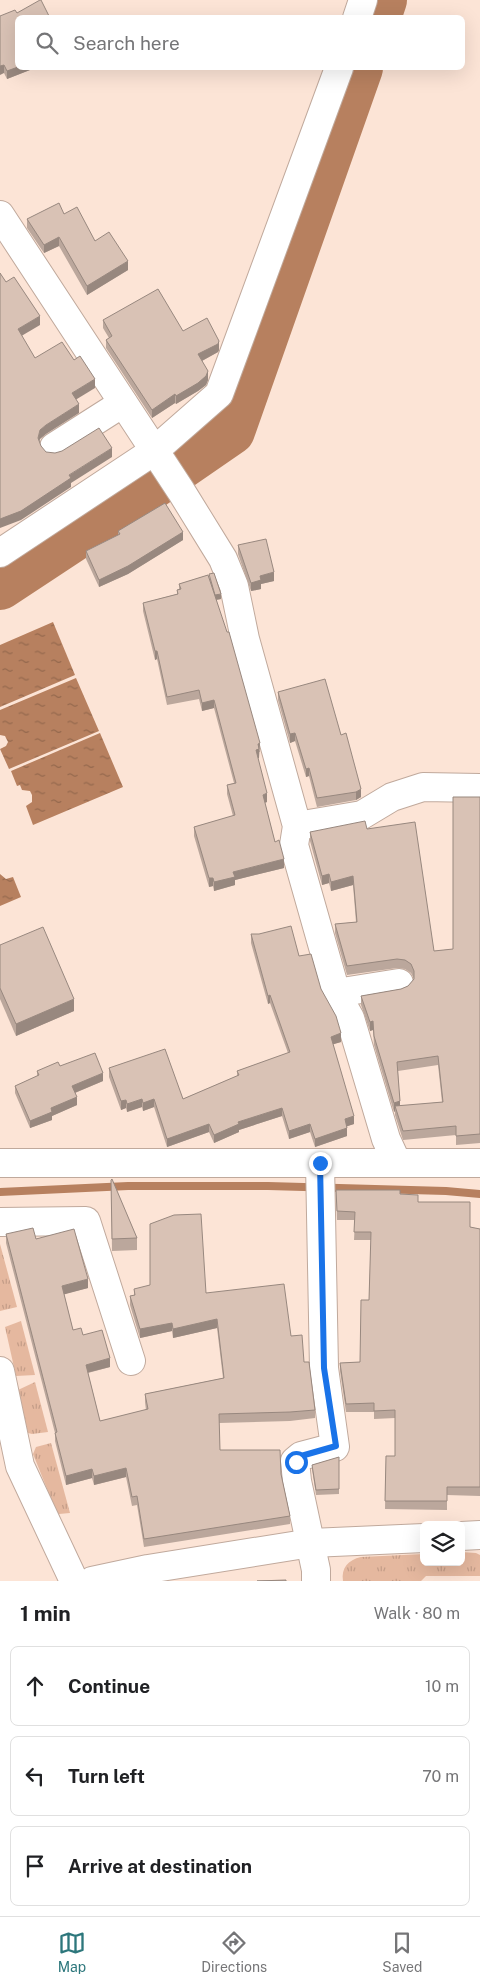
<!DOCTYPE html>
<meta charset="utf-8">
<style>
:root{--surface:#fff;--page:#f6f6f6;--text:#202124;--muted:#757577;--line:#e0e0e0;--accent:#2d777c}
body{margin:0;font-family:"Public Sans",sans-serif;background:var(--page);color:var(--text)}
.controls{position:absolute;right:15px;bottom:15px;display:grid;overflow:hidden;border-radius:8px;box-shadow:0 5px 20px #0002}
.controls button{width:45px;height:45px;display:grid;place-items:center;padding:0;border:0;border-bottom:1px solid var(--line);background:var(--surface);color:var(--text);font:25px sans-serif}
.stop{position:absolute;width:15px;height:15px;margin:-11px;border:4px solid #1a73e8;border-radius:50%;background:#fff}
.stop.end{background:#1a73e8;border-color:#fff;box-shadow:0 1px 5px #0008}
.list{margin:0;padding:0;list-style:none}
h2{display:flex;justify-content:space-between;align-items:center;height:65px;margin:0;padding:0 20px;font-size:21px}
h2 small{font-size:16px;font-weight:400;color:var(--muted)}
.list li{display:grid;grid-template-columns:32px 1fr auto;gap:15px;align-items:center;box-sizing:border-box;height:80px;margin:0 10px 10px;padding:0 10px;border:1px solid var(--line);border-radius:8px}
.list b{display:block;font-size:19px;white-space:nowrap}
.list em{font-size:16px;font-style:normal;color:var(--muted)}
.icon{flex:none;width:28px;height:28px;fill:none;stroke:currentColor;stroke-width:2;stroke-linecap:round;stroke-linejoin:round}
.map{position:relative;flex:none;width:480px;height:1581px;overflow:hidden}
.search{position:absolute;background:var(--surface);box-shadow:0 5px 20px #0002;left:15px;right:15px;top:15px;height:55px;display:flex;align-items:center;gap:12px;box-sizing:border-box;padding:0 18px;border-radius:8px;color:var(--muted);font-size:19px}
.sheet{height:335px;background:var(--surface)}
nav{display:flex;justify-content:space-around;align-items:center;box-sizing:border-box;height:70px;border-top:1px solid var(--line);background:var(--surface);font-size:14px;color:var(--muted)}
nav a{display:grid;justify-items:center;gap:2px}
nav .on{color:var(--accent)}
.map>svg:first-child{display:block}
</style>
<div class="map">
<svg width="480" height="1581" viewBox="0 0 480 1581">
<defs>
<pattern id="grass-tufts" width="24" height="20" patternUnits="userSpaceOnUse" patternTransform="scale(1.25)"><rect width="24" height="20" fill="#e5b89f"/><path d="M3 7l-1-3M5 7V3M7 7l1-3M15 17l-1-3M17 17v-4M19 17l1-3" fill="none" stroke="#c49d88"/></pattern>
<pattern id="water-ripples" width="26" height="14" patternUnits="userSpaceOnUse" patternTransform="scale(1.25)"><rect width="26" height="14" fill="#b7805f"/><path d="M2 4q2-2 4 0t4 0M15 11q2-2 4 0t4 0" fill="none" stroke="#94684d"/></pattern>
</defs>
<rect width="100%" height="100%" fill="#fce4d6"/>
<g fill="url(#grass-tufts)">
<path d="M 0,1244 L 17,1307 L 0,1311 Z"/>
<path d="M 21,1321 L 35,1375 L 16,1376 L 5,1327 Z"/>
<path d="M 35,1382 L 48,1432 L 32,1434 L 28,1433 L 18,1390 Z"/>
<path d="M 51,1443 L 70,1513 L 59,1514 L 56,1511 L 33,1454 L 36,1447 Z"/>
<path d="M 461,1552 L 476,1553 L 480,1555 L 480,1576 L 426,1576 L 421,1581 L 343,1581 C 341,1568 348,1560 361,1557 L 424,1554 L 424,1562 L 461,1562 Z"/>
</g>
<g fill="url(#water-ripples)">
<path d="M 53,622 L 75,675 L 0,707 L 0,645 Z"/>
<path d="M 76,678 L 99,731 L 9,769 L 0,749 L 6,746 L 8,742 L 5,736 L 0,735 L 0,710 Z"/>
<path d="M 100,733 L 123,787 L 33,825 L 26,806 L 32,802 L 32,795 L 30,791 L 22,790 L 20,785 L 17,786 L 11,771 Z"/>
<path d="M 0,874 L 6,879 L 13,877 L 21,897 L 0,906 Z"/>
</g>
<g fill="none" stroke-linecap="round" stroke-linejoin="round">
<path stroke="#b7805f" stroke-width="8" d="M 0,1192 L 128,1186 L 268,1186 L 446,1191 L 480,1194"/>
<g stroke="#b7805f" stroke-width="48">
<path d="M 377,18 L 383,0"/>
<path d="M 0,586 L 144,491 L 231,431 L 359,68"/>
</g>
<g stroke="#c0a99c" stroke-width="30">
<g id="minor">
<path d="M 357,18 L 363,0"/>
<path d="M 0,215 L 181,491 L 223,559 L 234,586 L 245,639 L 297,826 L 294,845 L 336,993 L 350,1018 L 386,1139 L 397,1163"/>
<path d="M 54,447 L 123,403"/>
<path d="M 0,553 L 154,451 L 219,394 L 339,68"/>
<path d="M 297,826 L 362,815 L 392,797 L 423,787 L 480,788"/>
<path d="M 336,993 L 399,983"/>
<path d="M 0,1163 L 480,1163"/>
<path d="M 0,1222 L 86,1221 L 131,1361"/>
<path d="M 0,1371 L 20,1466 L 74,1581"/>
<path d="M 461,1536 L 480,1535"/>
<path d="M 92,1581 L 148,1569 L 311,1543 L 424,1538"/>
<path d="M 316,1581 L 316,1570 L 297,1481 L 295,1461 L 301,1456 L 335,1447 L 324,1368 L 320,1163"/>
</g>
</g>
<use href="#minor" stroke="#fff" stroke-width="28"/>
</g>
<g fill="#bba79c" fill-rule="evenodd">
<path d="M 0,16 L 18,68 L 35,68 L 7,79 L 4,73 Z"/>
<path d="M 64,214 L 95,241 L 128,270 L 87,295 L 59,246 L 44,253 L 27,228 L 27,219 Z"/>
<path d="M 103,320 L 183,331 L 219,350 L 218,352 L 202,361 L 208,380 L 206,385 L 198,391 L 176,404 L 175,403 L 152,418 L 106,348 L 106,340 L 109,338 L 103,328 Z"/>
<path d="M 118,531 L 183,540 L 128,574 L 99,587 L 86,559 L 86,551 L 118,535 Z"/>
<path d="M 238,545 L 274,581 L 261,584 L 261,589 L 251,591 L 238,554 Z"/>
<path d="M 208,575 L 221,599 L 216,600 L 260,752 L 259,752 L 259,758 L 258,758 L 267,802 L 265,803 L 275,842 L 284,868 L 235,880 L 235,885 L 214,891 L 213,886 L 209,887 L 194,836 L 194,827 L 233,816 L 227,794 L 227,785 L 234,783 L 214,708 L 202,711 L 199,699 L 167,705 L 157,659 L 155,660 L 143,611 L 143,603 L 177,594 L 177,590 L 179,589 L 179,584 Z"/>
<path d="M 278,692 L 341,735 L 361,797 L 356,800 L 317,807 L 309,776 L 306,777 L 295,741 L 290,743 L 278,700 Z"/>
<path d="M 480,797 L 480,1143 L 456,1145 L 456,1135 L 403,1140 L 395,1115 L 395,1111 L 394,1112 L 374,1045 L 373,1030 L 370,1031 L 361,1005 L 361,996 L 401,989 L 408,986 L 414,979 L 411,973 L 405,969 L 397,968 L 347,975 L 335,933 L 335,924 L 356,922 L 353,885 L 331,891 L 329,883 L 322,885 L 310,841 L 310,832 L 367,829 L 434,951 L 453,949 ZM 438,1065 L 442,1102 L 400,1106 L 398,1071 Z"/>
<path d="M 251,934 L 299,956 L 321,989 L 341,1042 L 333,1044 L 354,1124 L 347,1126 L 347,1136 L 315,1147 L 310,1132 L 289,1139 L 282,1116 L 239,1130 L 239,1132 L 214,1143 L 209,1132 L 167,1147 L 154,1107 L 143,1111 L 142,1107 L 127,1112 L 126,1108 L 121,1110 L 109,1077 L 109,1068 L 183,1099 L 237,1076 L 237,1071 L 288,1053 L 270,1003 L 268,1004 L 251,943 Z"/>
<path d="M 0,945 L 74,1011 L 16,1036 L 0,999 Z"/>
<path d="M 60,1066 L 103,1081 L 75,1093 L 77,1105 L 52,1116 L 52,1120 L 30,1128 L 15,1093 L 15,1086 L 37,1076 L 37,1071 Z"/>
<path d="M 111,1180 L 137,1238 L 137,1250 L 112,1251 Z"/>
<path d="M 336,1190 L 400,1194 L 470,1227 L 480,1229 L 480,1496 L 447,1495 L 447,1510 L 385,1509 L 386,1456 L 395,1456 L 395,1418 L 374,1419 L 374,1412 L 346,1412 L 340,1371 L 340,1363 L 360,1362 L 369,1300 L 371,1240 L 354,1240 L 355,1220 L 337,1220 Z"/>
<path d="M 6,1234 L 36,1239 L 88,1288 L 64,1294 L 73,1330 L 83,1335 L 110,1367 L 88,1373 L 100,1421 L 146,1410 L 145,1402 L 145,1394 L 223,1378 L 217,1328 L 173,1338 L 172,1331 L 140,1338 L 130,1305 L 130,1296 L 134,1295 L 134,1289 L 206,1293 L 291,1336 L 304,1362 L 315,1410 L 315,1418 L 290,1421 L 219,1423 L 220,1450 L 281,1474 L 290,1516 L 290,1524 L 144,1547 L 137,1505 L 132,1506 L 126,1477 L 94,1485 L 92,1478 L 66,1485 L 55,1441 L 55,1433 L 6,1243 Z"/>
<path d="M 339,1457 L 339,1494 L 316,1495 L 312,1469 L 312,1465 Z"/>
</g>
<g fill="#98887f">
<path d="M 4,65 L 4,73 L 0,75 L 0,66 Z"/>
<path d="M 18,67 L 18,68 L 35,68 L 7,79 L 7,71 Z"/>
<path d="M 59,237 L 59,246 L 44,253 L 44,245 Z"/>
<path d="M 128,261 L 128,270 L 87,295 L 87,286 Z"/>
<path d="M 40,316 L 40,325 L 18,338 L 18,329 Z"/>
<path d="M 219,341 L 219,350 L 218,352 L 198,363 L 198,354 Z"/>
<path d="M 208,371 L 208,380 L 206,385 L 198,391 L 176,404 L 176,396 Z"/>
<path d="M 95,379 L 95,388 L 72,402 L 72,393 Z"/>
<path d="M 175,394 L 175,403 L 152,418 L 152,410 Z"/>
<path d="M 79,404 L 79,413 L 46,434 L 40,439 L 38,447 L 38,438 L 40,430 L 46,425 Z"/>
<path d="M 112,448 L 112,457 L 71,483 L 71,487 L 21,520 L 0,528 L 0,519 Z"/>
<path d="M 183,532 L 183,540 L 128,574 L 99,587 L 99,580 Z"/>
<path d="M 274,572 L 274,581 L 261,584 L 261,589 L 251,591 L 251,583 L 260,576 Z"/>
<path d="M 221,594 L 221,599 L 215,600 L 215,595 Z"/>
<path d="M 155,651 L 157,651 L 157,659 L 155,660 Z"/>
<path d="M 214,700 L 214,708 L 202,711 L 202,703 Z"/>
<path d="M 295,733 L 295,741 L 290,743 L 290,734 Z"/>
<path d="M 260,743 L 259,758 L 256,759 L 256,750 L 258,744 Z"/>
<path d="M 309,768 L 309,776 L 306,777 L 306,769 Z"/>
<path d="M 361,789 L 361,797 L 356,800 L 356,792 Z"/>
<path d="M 267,793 L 267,802 L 263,803 L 263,795 Z"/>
<path d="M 284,859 L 284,868 L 235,880 L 235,885 L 214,891 L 214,882 L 233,872 Z"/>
<path d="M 329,874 L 329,883 L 322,885 L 322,876 Z"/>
<path d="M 353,876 L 353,885 L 331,891 L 331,882 Z"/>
<path d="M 209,878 L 213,878 L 213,886 L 209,887 Z"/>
<path d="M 270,995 L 270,1003 L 268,1004 L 268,996 Z"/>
<path d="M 74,999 L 74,1011 L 16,1036 L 16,1024 Z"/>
<path d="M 373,1021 L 373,1030 L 370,1031 L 370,1022 Z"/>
<path d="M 341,1033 L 341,1042 L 331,1045 L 331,1037 Z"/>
<path d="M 103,1073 L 103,1081 L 72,1094 L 72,1086 Z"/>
<path d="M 77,1097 L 77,1105 L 52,1116 L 52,1120 L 30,1128 L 30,1121 L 51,1108 Z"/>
<path d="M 142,1099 L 142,1107 L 127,1112 L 127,1104 Z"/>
<path d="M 154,1099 L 154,1107 L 143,1111 L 143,1103 Z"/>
<path d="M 126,1100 L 126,1108 L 121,1110 L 121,1101 Z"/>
<path d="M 400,1101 L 400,1110 L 395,1106 L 395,1111 L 394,1112 L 394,1103 Z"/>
<path d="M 282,1108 L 282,1116 L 239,1130 L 239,1132 L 214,1143 L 214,1135 L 238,1122 Z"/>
<path d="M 354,1116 L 354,1124 L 345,1127 L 345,1119 Z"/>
<path d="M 209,1124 L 209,1132 L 167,1147 L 167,1139 Z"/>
<path d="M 310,1124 L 310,1132 L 289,1139 L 289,1131 Z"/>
<path d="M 347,1128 L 347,1136 L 315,1147 L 315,1139 Z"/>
<path d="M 88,1279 L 88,1288 L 62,1295 L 62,1286 Z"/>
<path d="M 217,1319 L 217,1328 L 173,1338 L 173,1329 Z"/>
<path d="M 172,1323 L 172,1331 L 140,1338 L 140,1329 Z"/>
<path d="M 110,1358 L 110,1367 L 86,1373 L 86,1365 Z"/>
<path d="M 126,1468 L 126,1477 L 94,1485 L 94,1476 Z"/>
<path d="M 92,1469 L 92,1478 L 66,1485 L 66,1476 Z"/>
</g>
<g fill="#d9c2b5" stroke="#98887f">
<path d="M 40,0 L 41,0 L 50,18 L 18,18 L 18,67 L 7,71 L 4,65 L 0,66 L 0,16 L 15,10 L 17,13 Z"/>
<path d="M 59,203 L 64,214 L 77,207 L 95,241 L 109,232 L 128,261 L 87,286 L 59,237 L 44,245 L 27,219 Z"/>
<path d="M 0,273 L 6,282 L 14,277 L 40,316 L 18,329 L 35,358 L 62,342 L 74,360 L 80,356 L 95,379 L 72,393 L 79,404 L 46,425 L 40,430 L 38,438 L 41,446 L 46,452 L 55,453 L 62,451 L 99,428 L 112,448 L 69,475 L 71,478 L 21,511 L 0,519 Z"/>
<path d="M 158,289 L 183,331 L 207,318 L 219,341 L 218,344 L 198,354 L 208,371 L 206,376 L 198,383 L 176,396 L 175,394 L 152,410 L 106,340 L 112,336 L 103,320 Z"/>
<path d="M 165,503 L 183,532 L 128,566 L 99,580 L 86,551 L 120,534 L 118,531 Z"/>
<path d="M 266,539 L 274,572 L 260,576 L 261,580 L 251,583 L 238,545 Z"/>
<path d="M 214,573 L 221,594 L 215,595 L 209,574 Z"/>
<path d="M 208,575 L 227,632 L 229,632 L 260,743 L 258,744 L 259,749 L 256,750 L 267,793 L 263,795 L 275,842 L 279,840 L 284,859 L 233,872 L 235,877 L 214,882 L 213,878 L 209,878 L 194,827 L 235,815 L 227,785 L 236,783 L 214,700 L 202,703 L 199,690 L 167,697 L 157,651 L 155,651 L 143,603 L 178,594 L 177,590 L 181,589 L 179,584 Z"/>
<path d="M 325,679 L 341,735 L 346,733 L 361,789 L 356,792 L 317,798 L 309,768 L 306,769 L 295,733 L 290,734 L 278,692 Z"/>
<path d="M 453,797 L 480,797 L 480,1134 L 456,1136 L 456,1126 L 403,1131 L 395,1106 L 443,1102 L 438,1056 L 397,1062 L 400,1101 L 394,1103 L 374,1036 L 373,1021 L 370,1022 L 361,996 L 401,989 L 408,986 L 414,979 L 414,971 L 411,964 L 405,960 L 397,959 L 347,966 L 335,924 L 357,922 L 353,876 L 331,882 L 329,874 L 322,876 L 310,832 L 365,821 L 367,829 L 415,822 L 434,951 L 453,949 Z"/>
<path d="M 291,926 L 299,956 L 311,954 L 321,989 L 336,1016 L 341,1033 L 331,1037 L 354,1116 L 345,1119 L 347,1128 L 315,1139 L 310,1124 L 289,1131 L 282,1108 L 238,1122 L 239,1124 L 214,1135 L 209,1124 L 167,1139 L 154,1099 L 143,1103 L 142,1099 L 127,1104 L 126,1100 L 121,1101 L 109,1068 L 165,1049 L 183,1099 L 239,1075 L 237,1071 L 290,1052 L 270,995 L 268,996 L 251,934 L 259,934 Z"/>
<path d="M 43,927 L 74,999 L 16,1024 L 0,988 L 0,945 Z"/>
<path d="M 95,1053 L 103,1073 L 72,1086 L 77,1097 L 51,1108 L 52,1112 L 30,1121 L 15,1086 L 39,1075 L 37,1071 L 58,1062 L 60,1066 Z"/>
<path d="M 112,1179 L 137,1238 L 112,1239 L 111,1180 Z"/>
<path d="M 336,1190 L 400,1190 L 400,1194 L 418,1195 L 418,1202 L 470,1202 L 470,1227 L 480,1229 L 480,1487 L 447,1487 L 447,1501 L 385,1501 L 386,1456 L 395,1456 L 395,1410 L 374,1411 L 374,1403 L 346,1404 L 340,1363 L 360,1362 L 361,1300 L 369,1300 L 371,1232 L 354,1232 L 355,1212 L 337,1211 Z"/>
<path d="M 201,1214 L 206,1293 L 284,1284 L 291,1336 L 302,1335 L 304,1362 L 309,1362 L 315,1410 L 290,1412 L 219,1414 L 220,1450 L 280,1450 L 281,1474 L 290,1516 L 144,1539 L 137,1496 L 132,1497 L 126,1468 L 94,1476 L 92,1469 L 66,1476 L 55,1433 L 57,1432 L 6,1234 L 33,1228 L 36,1239 L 74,1229 L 88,1279 L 62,1286 L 73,1330 L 81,1328 L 83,1335 L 102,1330 L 110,1358 L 86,1365 L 100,1421 L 148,1409 L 145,1394 L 224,1378 L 217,1319 L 173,1329 L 172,1323 L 140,1329 L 130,1296 L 135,1295 L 134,1289 L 150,1285 L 150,1224 L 174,1215 Z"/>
<path d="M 339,1457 L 339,1489 L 316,1490 L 312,1465 Z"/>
<path d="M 286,1580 L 286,1581 L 257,1581 Z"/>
</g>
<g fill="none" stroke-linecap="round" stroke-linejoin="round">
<path stroke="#1a73e8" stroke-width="6" d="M 296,1462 L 301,1456 L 336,1446 L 324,1368 L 320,1163"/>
</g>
</svg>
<div class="controls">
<button><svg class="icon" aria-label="layers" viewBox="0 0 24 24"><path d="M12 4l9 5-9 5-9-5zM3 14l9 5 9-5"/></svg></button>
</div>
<div class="stop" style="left:296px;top:1462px"></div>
<div class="stop end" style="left:320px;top:1163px"></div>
<div class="search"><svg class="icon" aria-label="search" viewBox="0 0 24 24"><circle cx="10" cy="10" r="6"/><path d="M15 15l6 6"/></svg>Search here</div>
</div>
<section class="sheet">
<h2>1 min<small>Walk · 80 m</small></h2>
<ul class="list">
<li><svg class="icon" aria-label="ahead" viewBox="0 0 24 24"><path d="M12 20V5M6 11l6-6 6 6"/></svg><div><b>Continue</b></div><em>10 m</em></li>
<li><svg class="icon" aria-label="left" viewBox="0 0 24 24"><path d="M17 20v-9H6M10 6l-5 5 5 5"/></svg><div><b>Turn left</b></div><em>70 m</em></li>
<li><svg class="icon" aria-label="arrive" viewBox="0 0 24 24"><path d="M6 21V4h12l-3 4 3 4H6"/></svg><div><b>Arrive at destination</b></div></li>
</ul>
</section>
<nav>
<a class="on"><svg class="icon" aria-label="map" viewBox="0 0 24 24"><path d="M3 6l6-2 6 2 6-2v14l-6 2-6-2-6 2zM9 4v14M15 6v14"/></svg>Map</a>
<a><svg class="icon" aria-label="directions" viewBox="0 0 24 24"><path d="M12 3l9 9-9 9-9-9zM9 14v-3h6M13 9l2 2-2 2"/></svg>Directions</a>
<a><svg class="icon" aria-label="saved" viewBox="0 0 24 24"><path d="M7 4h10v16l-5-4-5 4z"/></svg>Saved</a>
</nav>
